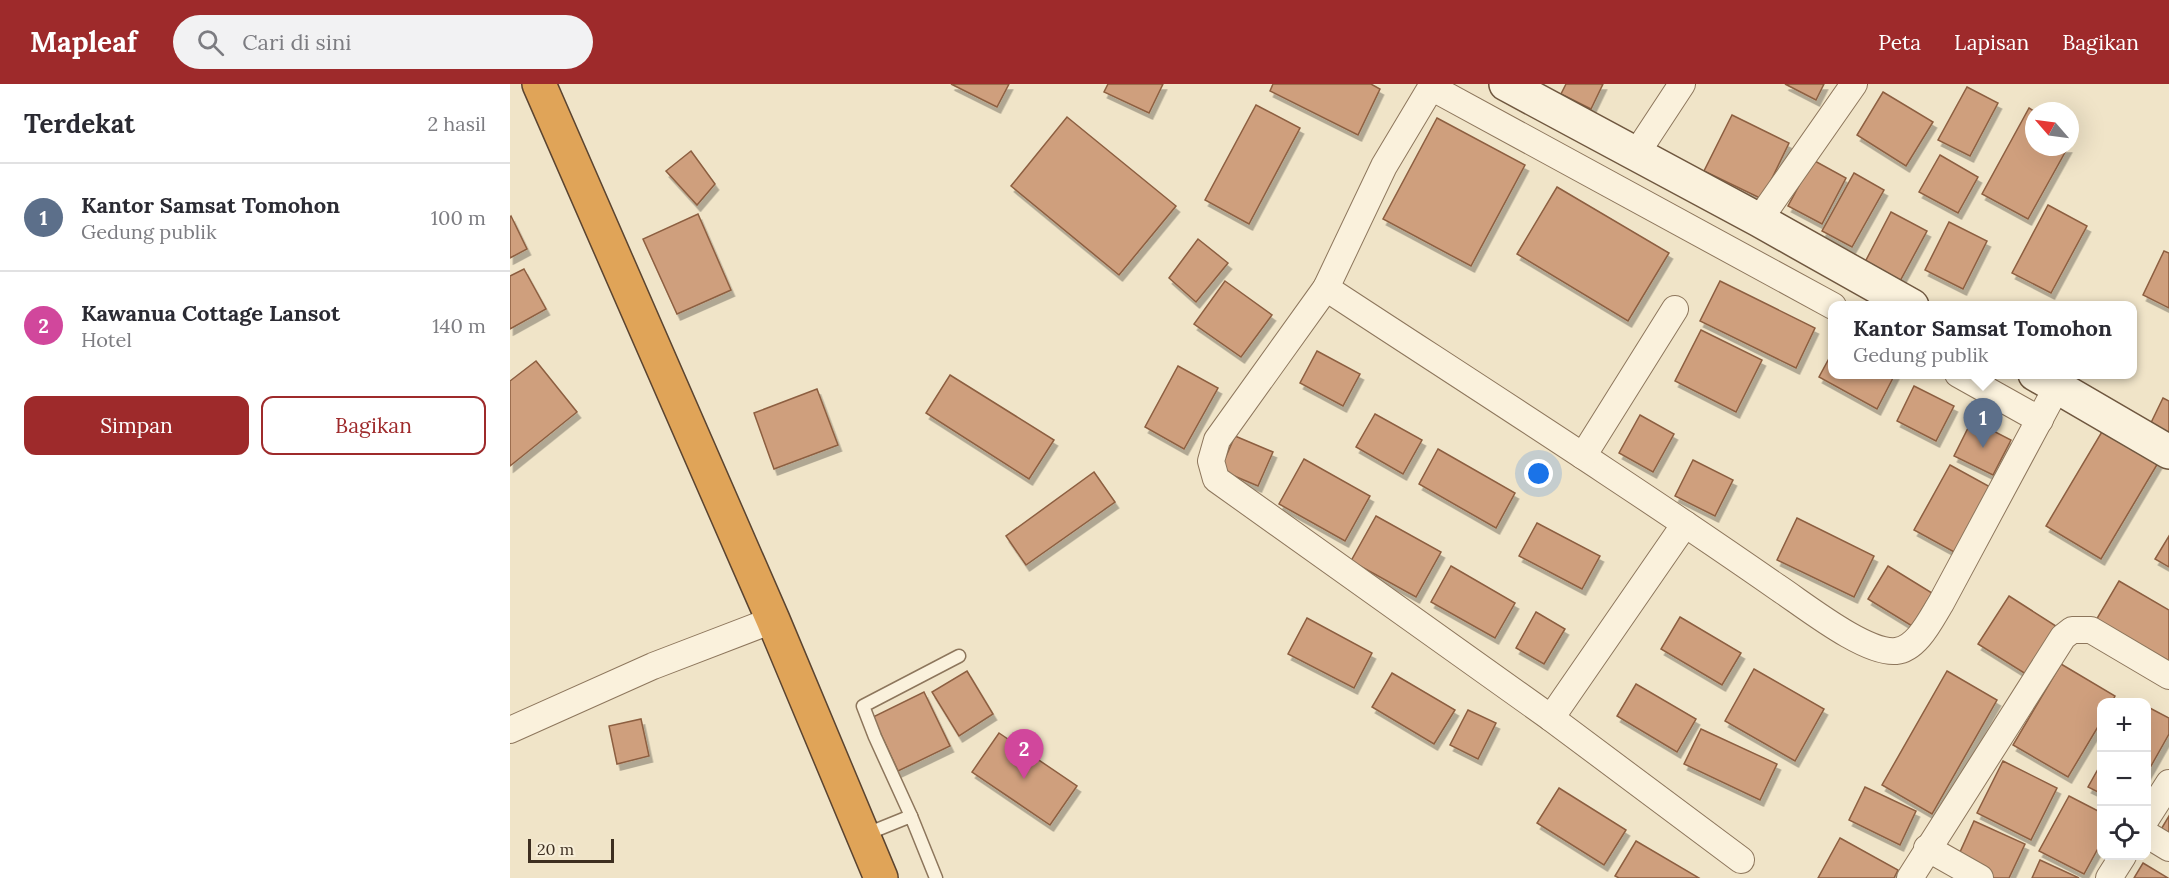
<!DOCTYPE html>
<html lang="id">
<meta charset="utf-8">
<style>
:root{--surface:#fff;--page:#f2f2f3;--text:#2b2b33;--muted:#7c7c81;--line:#e1e1e2;--accent:#9e2a2b}
body{margin:0;font-family:Lora,serif;background:var(--page);color:var(--text)}
.controls{position:absolute;right:18px;bottom:18px;display:grid;overflow:hidden;border-radius:12px;box-shadow:0 6px 24px #0002}
.controls button{width:54px;height:54px;display:grid;place-items:center;padding:0;border:0;border-bottom:2px solid var(--line);background:var(--surface);color:var(--text);font:30px sans-serif}
.compass{position:absolute;left:1515px;top:18px;width:54px;height:54px;border-radius:50%;background:var(--surface);box-shadow:0 6px 24px #0002;rotate:298deg}
.scale{position:absolute;left:18px;bottom:15px;width:86px;box-sizing:border-box;padding-left:6px;border:3px solid #3d2e20;border-top:0;font-size:16px;line-height:21px;white-space:nowrap;color:#3d2e20;-webkit-text-stroke:4px #f7eed8;paint-order:stroke}
.you{position:absolute;left:1029px;top:390px;width:21px;height:21px;margin:-15px;border:4px solid #fff;border-radius:50%;background:#1a73e8;box-shadow:0 0 0 9px #1a73e833}
.badge{display:grid;place-items:center;width:39px;height:39px;border-radius:50%;background:var(--accent);color:#fff;font-size:20px;font-weight:700}
.pin{position:absolute;translate:-50% -50px;filter:drop-shadow(0 2px 3px #0008)}
.pin::after{content:'';position:absolute;top:32px;width:21px;height:18px;background:inherit;clip-path:polygon(0 0,100% 0,50% 100%)}
.popup{position:absolute;left:1318px;top:217px;width:309px;height:78px;box-sizing:border-box;display:grid;place-content:center;border-radius:12px;background:var(--surface);filter:drop-shadow(0 2px 4px #0005);font-size:20px;white-space:nowrap;color:var(--muted)}
.popup b{font-size:22px;color:var(--text)}
.popup::after{content:'';position:absolute;left:50%;top:100%;margin-left:-12px;border:12px solid transparent;border-top-color:var(--surface)}
.list{margin:0;padding:0;list-style:none}
h2{display:flex;justify-content:space-between;align-items:center;height:78px;margin:0;padding:0 24px;font-size:26px}
h2 small{font-size:20px;font-weight:400;color:var(--muted)}
.list li{display:grid;grid-template-columns:39px 1fr auto;gap:18px;align-items:center;box-sizing:border-box;height:108px;padding:0 24px;border-top:2px solid var(--line)}
.list b{display:block;font-size:22px;white-space:nowrap}
.list p{margin:0;font-size:20px;white-space:nowrap;color:var(--muted)}
.list em{font-size:20px;font-style:normal;color:var(--muted)}
.actions{display:flex;gap:12px;padding:18px 24px}
.actions a{flex:1;padding:14px 0;border:2px solid var(--accent);border-radius:12px;text-align:center;font-size:21px;color:var(--accent)}
.actions .main{background:var(--accent);color:#fff}
.icon{flex:none;width:33px;height:33px;fill:none;stroke:currentColor;stroke-width:2;stroke-linecap:round;stroke-linejoin:round}
.map{position:relative;flex:none;width:1659px;height:794px;overflow:hidden}
header{display:flex;align-items:center;gap:36px;box-sizing:border-box;height:84px;padding:0 30px;background:var(--accent);color:#fff}
header strong{font-size:28px}
nav{display:flex;gap:33px;margin-inline-start:auto;font-size:21px}
.search{width:420px;height:54px;background:var(--page);display:flex;align-items:center;gap:15px;box-sizing:border-box;padding:0 21px;border-radius:33px;color:var(--muted);font-size:22px}
main{display:flex}
aside{flex:1;background:var(--surface)}
.map>svg:first-child{display:block}
</style>
<header>
<strong>Mapleaf</strong>
<div class="search"><svg class="icon" aria-label="search" viewBox="0 0 24 24"><circle cx="10" cy="10" r="6"/><path d="M15 15l6 6"/></svg>Cari di sini</div>
<nav><a>Peta</a><a>Lapisan</a><a>Bagikan</a></nav>
</header>
<main>
<aside>
<h2>Terdekat<small>2 hasil</small></h2>
<ul class="list">
<li><span class="badge" style="background:#5c6f8a">1</span><div><b>Kantor Samsat Tomohon</b><p>Gedung publik</p></div><em>100 m</em></li>
<li><span class="badge" style="background:#d1479c">2</span><div><b>Kawanua Cottage Lansot</b><p>Hotel</p></div><em>140 m</em></li>
</ul>
<div class="actions"><a class="main">Simpan</a><a>Bagikan</a></div>
</aside>
<div class="map">
<svg width="1659" height="794" viewBox="0 0 1659 794">
<defs>
<filter id="shadow"><feDropShadow dx="3.5" dy="6" stdDeviation="0" flood-color="#0004"/></filter>
</defs>
<rect width="100%" height="100%" fill="#f0e4c8"/>
<g fill="#cf9f7d" stroke="#8d5f41" stroke-width="1.5" filter="url(#shadow)">
<path d="M 441,0 L 499,0 L 487,23 Z"/>
<path d="M 598,0 L 653,0 L 639,29 L 594,8 Z"/>
<path d="M 763,0 L 861,0 L 870,5 L 848,51 L 760,7 Z"/>
<path d="M 1056,0 L 1093,0 L 1081,25 L 1051,10 Z"/>
<path d="M 1275,0 L 1314,0 L 1306,16 Z"/>
<path d="M 1457,3 L 1488,19 L 1460,72 L 1428,56 Z"/>
<path d="M 1373,8 L 1423,38 L 1396,82 L 1347,51 Z"/>
<path d="M 746,21 L 790,44 L 739,140 L 695,116 Z"/>
<path d="M 1519,24 L 1524,27 L 1524,63 L 1558,63 L 1518,135 L 1472,110 Z"/>
<path d="M 1222,31 L 1279,59 L 1252,115 L 1194,87 Z"/>
<path d="M 557,33 L 666,122 L 609,191 L 501,102 Z"/>
<path d="M 927,34 L 1015,81 L 961,182 L 873,135 Z"/>
<path d="M 181,67 L 205,100 L 187,121 L 156,87 Z"/>
<path d="M 1430,71 L 1468,93 L 1448,129 L 1409,108 Z"/>
<path d="M 1303,76 L 1336,94 L 1312,140 L 1278,122 Z"/>
<path d="M 1344,89 L 1374,106 L 1342,163 L 1312,147 Z"/>
<path d="M 1047,103 L 1159,169 L 1118,237 L 1007,170 Z"/>
<path d="M 1538,121 L 1577,142 L 1541,209 L 1502,189 Z"/>
<path d="M 1381,128 L 1417,147 L 1389,199 L 1354,180 Z"/>
<path d="M 188,130 L 221,206 L 167,230 L 133,155 Z"/>
<path d="M 1,132 L 17,165 L 0,174 L 0,133 Z"/>
<path d="M 1439,138 L 1477,157 L 1453,205 L 1415,186 Z"/>
<path d="M 688,155 L 718,179 L 686,218 L 659,194 Z"/>
<path d="M 1654,167 L 1659,169 L 1659,224 L 1633,211 Z"/>
<path d="M 14,185 L 36,225 L 0,245 L 0,192 Z"/>
<path d="M 715,197 L 762,231 L 731,273 L 684,240 Z"/>
<path d="M 1210,197 L 1305,244 L 1286,284 L 1190,237 Z"/>
<path d="M 1191,246 L 1252,276 L 1226,328 L 1165,297 Z"/>
<path d="M 807,267 L 850,290 L 833,322 L 790,299 Z"/>
<path d="M 1323,267 L 1323,290 L 1385,290 L 1367,325 L 1309,293 Z"/>
<path d="M 26,277 L 67,328 L 0,382 L 0,297 Z"/>
<path d="M 668,282 L 708,304 L 674,365 L 635,343 Z"/>
<path d="M 440,291 L 544,356 L 519,395 L 416,329 Z"/>
<path d="M 1404,302 L 1444,322 L 1426,357 L 1387,337 Z"/>
<path d="M 307,305 L 328,361 L 264,385 L 244,329 Z"/>
<path d="M 1653,314 L 1659,317 L 1659,359 L 1636,349 Z"/>
<path d="M 865,330 L 912,356 L 893,390 L 846,363 Z"/>
<path d="M 1130,331 L 1164,350 L 1143,388 L 1109,369 Z"/>
<path d="M 1462,336 L 1501,356 L 1483,391 L 1444,372 Z"/>
<path d="M 1593,346 L 1648,379 L 1591,475 L 1536,442 Z"/>
<path d="M 725,352 L 763,368 L 748,402 L 710,386 Z"/>
<path d="M 928,365 L 1005,409 L 986,444 L 909,400 Z"/>
<path d="M 794,375 L 860,412 L 835,457 L 769,420 Z"/>
<path d="M 1183,376 L 1223,396 L 1205,432 L 1165,412 Z"/>
<path d="M 1440,381 L 1482,404 L 1446,469 L 1404,446 Z"/>
<path d="M 584,388 L 605,418 L 516,481 L 496,452 Z"/>
<path d="M 866,432 L 931,468 L 906,513 L 841,477 Z"/>
<path d="M 1287,434 L 1364,472 L 1344,513 L 1267,476 Z"/>
<path d="M 1027,439 L 1090,472 L 1072,505 L 1009,472 Z"/>
<path d="M 1659,452 L 1659,483 L 1645,475 Z"/>
<path d="M 941,482 L 1005,519 L 985,554 L 921,518 Z"/>
<path d="M 1378,482 L 1422,509 L 1402,542 L 1358,515 Z"/>
<path d="M 1609,497 L 1659,526 L 1659,587 L 1582,543 Z"/>
<path d="M 1499,512 L 1549,544 L 1519,592 L 1468,560 Z"/>
<path d="M 1026,528 L 1055,545 L 1034,580 L 1006,564 Z"/>
<path d="M 1170,533 L 1231,569 L 1212,601 L 1151,565 Z"/>
<path d="M 797,534 L 862,569 L 844,604 L 778,570 Z"/>
<path d="M 1551,580 L 1605,612 L 1602,618 L 1592,618 L 1592,636 L 1558,693 L 1503,661 Z"/>
<path d="M 1244,585 L 1314,625 L 1285,677 L 1215,637 Z"/>
<path d="M 457,587 L 483,630 L 449,652 L 422,608 Z"/>
<path d="M 1437,587 L 1487,616 L 1422,730 L 1372,701 Z"/>
<path d="M 882,589 L 945,626 L 924,660 L 862,623 Z"/>
<path d="M 1126,600 L 1186,635 L 1167,668 L 1107,632 Z"/>
<path d="M 414,608 L 440,662 L 388,687 L 363,633 Z"/>
<path d="M 1636,622 L 1659,634 L 1659,650 L 1636,691 Z"/>
<path d="M 958,626 L 986,639 L 968,675 L 940,661 Z"/>
<path d="M 131,635 L 139,672 L 107,680 L 99,642 Z"/>
<path d="M 1191,645 L 1267,680 L 1250,716 L 1174,680 Z"/>
<path d="M 489,649 L 567,702 L 540,741 L 462,688 Z"/>
<path d="M 1493,677 L 1547,704 L 1521,756 L 1467,729 Z"/>
<path d="M 1592,678 L 1592,710 L 1578,703 Z"/>
<path d="M 1355,703 L 1406,727 L 1390,761 L 1339,736 Z"/>
<path d="M 1049,704 L 1116,746 L 1094,781 L 1027,739 Z"/>
<path d="M 1559,712 L 1592,729 L 1592,757 L 1574,790 L 1529,767 Z"/>
<path d="M 1659,732 L 1659,752 L 1650,747 Z"/>
<path d="M 1464,737 L 1515,760 L 1499,794 L 1483,794 L 1446,777 Z"/>
<path d="M 1330,754 L 1388,786 L 1384,794 L 1308,794 Z"/>
<path d="M 1126,757 L 1189,794 L 1109,794 L 1105,792 Z"/>
<path d="M 1530,776 L 1569,794 L 1522,794 Z"/>
<path d="M 1633,779 L 1658,794 L 1624,794 Z"/>
</g>
<g fill="none" stroke-linecap="round" stroke-linejoin="round">
<g stroke="#8d765c" stroke-width="15">
<g id="lane">
<path d="M 401,732 L 365,653 L 353,622 L 449,572"/>
<path d="M 354,751 L 401,732 L 426,794"/>
</g>
</g>
<g stroke="#8d765c" stroke-width="28">
<g id="street">
<path d="M 923,0 L 874,82 L 816,204 L 707,356 L 701,377 L 706,395 L 1041,634 L 1231,776"/>
<path d="M 921,3 L 1323,222"/>
<path d="M 1126,70 L 1172,0"/>
<path d="M 1249,136 L 1344,0"/>
<path d="M 816,204 C 967,303 1119,400 1267,503 C 1293,520 1355,570 1386,567 C 1407,565 1421,535 1431,519 L 1547,303"/>
<path d="M 1448,290 L 1530,336"/>
<path d="M 1073,372 L 1165,225"/>
<path d="M 1041,634 L 1175,440"/>
<path d="M 0,646 L 143,582 L 263,536"/>
<path d="M 1636,735 L 1659,699"/>
<path d="M 1636,750 L 1659,764"/>
<path d="M 1417,764 L 1470,794"/>
<path d="M 1400,794 L 1553,553 L 1562,546 L 1581,546 L 1659,592"/>
<path d="M 1599,794 L 1613,772"/>
</g>
</g>
<g stroke="#6f573f" stroke-width="36">
<g id="secondary">
<path d="M 996,0 L 1249,136 L 1402,222"/>
<path d="M 1525,290 L 1659,368"/>
</g>
</g>
<g stroke="#5b4430" stroke-width="36">
<path id="highway" d="M 29,0 L 263,536 L 371,794"/>
</g>
<use href="#lane" stroke="#faf1dc" stroke-width="12"/>
<use href="#street" stroke="#faf1dc" stroke-width="26"/>
<use href="#secondary" stroke="#faf1dc" stroke-width="33"/>
<use href="#highway" stroke="#e0a458" stroke-width="33"/>
</g>
</svg>
<div class="controls">
<button>+</button>
<button>−</button>
<button><svg class="icon" aria-label="locate" viewBox="0 0 24 24"><circle cx="12" cy="12" r="6"/><path d="M12 2v4M12 18v4M2 12h4M18 12h4"/></svg></button>
</div>
<svg class="compass" viewBox="-18 -18 36 36"><path d="M0-13l5 13h-10z" fill="#e53935"/><path d="M0 13l5-13h-10z" fill="#7c7c81"/></svg>
<div class="scale">20 m</div>
<div class="you"></div>
<div class="pin badge" style="left:1473px;top:364px;background:#5c6f8a">1</div>
<div class="popup"><b>Kantor Samsat Tomohon</b>Gedung publik</div>
<div class="pin badge" style="left:514px;top:695px;background:#d1479c">2</div>
</div>
</main>
